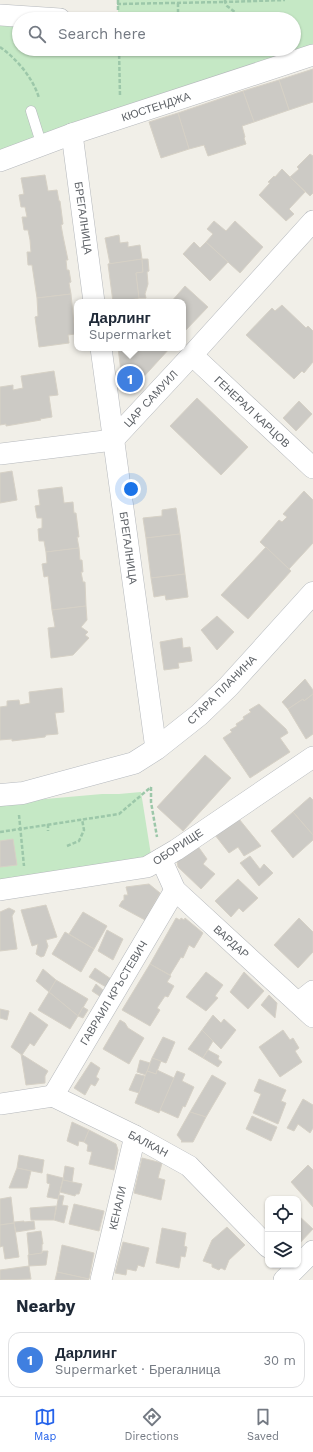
<!DOCTYPE html>
<meta charset="utf-8">
<style>
:root{--surface:#fff;--page:#f2f2f3;--text:#1f2937;--muted:#747a83;--line:#e0e1e3;--accent:#2563eb}
body{margin:0;font-family:"Work Sans",sans-serif;background:var(--page);color:var(--text)}
.controls{position:absolute;right:12px;bottom:12px;display:grid;overflow:hidden;border-radius:8px;box-shadow:0 1px 3px #0004}
.controls button{width:36px;height:36px;display:grid;place-items:center;padding:0;border:0;border-bottom:1px solid var(--line);background:var(--surface);color:var(--text);font:20px sans-serif}
.you{position:absolute;left:131px;top:489px;width:14px;height:14px;margin:-10px;border:3px solid #fff;border-radius:50%;background:#1a73e8;box-shadow:0 0 0 6px #1a73e833}
.badge{display:grid;place-items:center;width:26px;height:26px;border-radius:50%;background:var(--accent);color:#fff;font-size:13px;font-weight:700}
.pin{position:absolute;translate:-50% -50%;border:2px solid #fff;box-shadow:0 1px 4px #0006}
.popup{position:absolute;left:74px;top:299px;width:112px;height:52px;box-sizing:border-box;display:grid;place-content:center;border-radius:8px;background:var(--surface);filter:drop-shadow(0 1px 3px #0005);font-size:13px;white-space:nowrap;color:var(--muted)}
.popup b{font-size:15px;color:var(--text)}
.popup::after{content:'';position:absolute;left:50%;top:100%;margin-left:-8px;border:8px solid transparent;border-top-color:var(--surface)}
.list{margin:0;padding:0;list-style:none}
h2{display:flex;justify-content:space-between;align-items:center;height:52px;margin:0;padding:0 16px;font-size:17px}
h2 small{font-size:13px;font-weight:400;color:var(--muted)}
.list li{display:grid;grid-template-columns:26px 1fr auto;gap:12px;align-items:center;box-sizing:border-box;height:56px;margin:0 8px 8px;padding:0 8px;border:1px solid var(--line);border-radius:12px}
.list b{display:block;font-size:15px;white-space:nowrap}
.list p{margin:0;font-size:13px;white-space:nowrap;color:var(--muted)}
.list em{font-size:13px;font-style:normal;color:var(--muted)}
.icon{flex:none;width:22px;height:22px;fill:none;stroke:currentColor;stroke-width:2;stroke-linecap:round;stroke-linejoin:round}
.map{position:relative;flex:none;width:313px;height:1280px;overflow:hidden}
.search{position:absolute;background:var(--surface);box-shadow:0 1px 3px #0004;left:12px;right:12px;top:12px;height:44px;display:flex;align-items:center;gap:10px;box-sizing:border-box;padding:0 14px;border-radius:22px;color:var(--muted);font-size:15px}
.sheet{height:116px;background:var(--surface)}
nav{display:flex;justify-content:space-around;align-items:center;box-sizing:border-box;height:56px;border-top:1px solid var(--line);background:var(--surface);font-size:11px;color:var(--muted)}
nav a{display:grid;justify-items:center;gap:2px}
nav .on{color:var(--accent)}
.map>svg:first-child{display:block}
</style>
<div class="map">
<svg width="313" height="1280" viewBox="0 0 313 1280">
<rect width="100%" height="100%" fill="#f1efe8"/>
<g fill="#c5e8c5">
<path d="M 118,0 L 313,0 L 313,55 L 0,161 L 0,15 L 19,19 L 19,49 L 294,49 L 294,19 L 118,19 Z"/>
<path d="M 141,792 L 151,855 L 116,866 L 0,882 L 0,803 L 102,794 L 119,794 Z"/>
</g>
<g fill="#cccac5" stroke="#d6d1c6">
<path d="M 313,69 L 313,102 L 289,110 L 279,80 Z"/>
<path d="M 279,80 L 289,110 L 254,122 L 243,91 Z"/>
<path d="M 243,91 L 254,122 L 242,126 L 245,137 L 244,138 L 246,144 L 208,156 L 204,145 L 189,149 L 178,113 Z"/>
<path d="M 178,113 L 189,149 L 161,158 L 149,122 Z"/>
<path d="M 310,154 L 313,156 L 313,193 L 310,196 L 290,177 L 299,169 L 297,167 Z"/>
<path d="M 282,169 L 305,192 L 289,209 L 294,214 L 286,221 L 259,195 L 270,183 L 268,182 L 274,176 L 275,177 Z"/>
<path d="M 45,175 L 48,191 L 57,190 L 59,201 L 60,201 L 63,224 L 61,225 L 63,236 L 68,260 L 66,260 L 67,270 L 69,270 L 71,282 L 69,283 L 71,294 L 37,298 L 32,265 L 28,265 L 27,252 L 31,252 L 30,240 L 28,230 L 24,230 L 22,217 L 27,217 L 25,207 L 21,207 L 19,195 L 24,194 L 21,178 Z"/>
<path d="M 214,221 L 226,231 L 235,221 L 263,247 L 240,273 L 206,242 L 213,234 L 207,229 Z"/>
<path d="M 119,235 L 120,243 L 128,242 L 128,247 L 140,245 L 142,259 L 110,264 L 105,238 Z"/>
<path d="M 194,242 L 200,248 L 206,242 L 228,262 L 210,281 L 183,254 Z"/>
<path d="M 142,259 L 143,272 L 136,273 L 139,298 L 122,302 L 113,302 L 108,264 Z"/>
<path d="M 142,259 L 148,259 L 149,271 L 147,272 L 148,284 L 145,294 L 146,298 L 139,298 L 136,273 L 143,272 Z"/>
<path d="M 185,286 L 208,307 L 184,332 L 183,331 L 183,302 L 171,302 Z"/>
<path d="M 71,294 L 75,334 L 68,335 L 69,343 L 39,347 L 35,317 L 38,316 L 37,298 Z"/>
<path d="M 282,305 L 306,328 L 308,326 L 313,331 L 313,362 L 304,373 L 302,371 L 294,379 L 246,335 L 272,308 L 275,311 Z"/>
<path d="M 118,348 L 170,348 L 138,383 L 137,382 L 134,385 L 124,382 L 123,379 L 122,379 Z"/>
<path d="M 54,371 L 58,395 L 49,396 L 52,417 L 40,419 L 41,420 L 6,426 L 6,424 L 0,425 L 0,387 L 13,385 L 13,390 L 23,388 L 21,376 Z"/>
<path d="M 197,398 L 248,447 L 221,475 L 170,426 Z"/>
<path d="M 299,401 L 312,414 L 296,431 L 283,418 Z"/>
<path d="M 12,471 L 17,500 L 0,503 L 0,473 Z"/>
<path d="M 62,487 L 64,503 L 73,502 L 74,513 L 76,513 L 79,537 L 77,537 L 79,548 L 46,552 L 44,541 L 39,541 L 38,529 L 42,528 L 42,518 L 37,518 L 35,506 L 40,505 L 38,490 Z"/>
<path d="M 304,491 L 313,500 L 313,543 L 289,569 L 260,542 L 279,520 L 282,522 L 287,517 L 283,514 Z"/>
<path d="M 176,508 L 180,534 L 146,538 L 143,518 L 162,516 L 162,510 Z"/>
<path d="M 180,534 L 185,574 L 151,578 L 146,538 Z"/>
<path d="M 266,547 L 291,571 L 248,619 L 221,595 Z"/>
<path d="M 79,548 L 80,560 L 82,560 L 83,572 L 81,572 L 83,582 L 85,582 L 86,606 L 52,610 L 48,576 L 44,577 L 42,564 L 47,563 L 46,552 Z"/>
<path d="M 185,574 L 188,597 L 166,600 L 165,595 L 154,597 L 151,578 Z"/>
<path d="M 86,606 L 87,620 L 81,627 L 88,632 L 85,635 L 89,638 L 73,655 L 51,658 L 48,628 L 55,627 L 52,610 Z"/>
<path d="M 217,616 L 234,632 L 217,650 L 201,630 Z"/>
<path d="M 182,638 L 183,648 L 190,647 L 192,661 L 178,663 L 179,668 L 164,670 L 160,642 Z"/>
<path d="M 305,679 L 313,690 L 313,694 L 304,701 L 303,699 L 288,709 L 282,702 Z"/>
<path d="M 62,688 L 64,712 L 55,713 L 58,734 L 46,735 L 45,737 L 12,741 L 12,739 L 0,740 L 0,707 L 7,706 L 7,701 L 19,700 L 20,705 L 30,703 L 29,692 Z"/>
<path d="M 313,694 L 313,734 L 306,739 L 288,709 L 303,699 L 304,701 Z"/>
<path d="M 259,704 L 286,729 L 288,733 L 280,738 L 290,752 L 250,778 L 223,738 L 232,732 L 230,730 L 237,726 L 236,724 L 244,719 L 243,717 L 251,712 L 249,710 Z"/>
<path d="M 205,755 L 231,778 L 183,831 L 157,807 Z"/>
<path d="M 310,797 L 313,800 L 313,835 L 293,812 Z"/>
<path d="M 293,812 L 313,835 L 313,840 L 293,858 L 271,831 Z"/>
<path d="M 239,819 L 261,846 L 244,856 L 238,847 L 229,853 L 215,835 Z"/>
<path d="M 13,839 L 17,865 L 0,867 L 0,841 Z"/>
<path d="M 197,845 L 207,859 L 203,864 L 215,874 L 201,889 L 178,867 L 177,860 Z"/>
<path d="M 250,856 L 260,869 L 264,864 L 273,873 L 259,886 L 240,863 Z"/>
<path d="M 238,879 L 258,898 L 243,912 L 239,908 L 231,917 L 215,901 Z"/>
<path d="M 149,884 L 160,893 L 145,920 L 119,906 L 122,901 L 124,900 L 124,895 L 128,895 L 126,887 Z"/>
<path d="M 46,905 L 57,937 L 46,940 L 48,946 L 44,956 L 41,957 L 36,954 L 38,944 L 32,946 L 21,910 Z"/>
<path d="M 9,908 L 15,911 L 12,916 L 17,949 L 0,951 L 0,912 Z"/>
<path d="M 83,912 L 107,926 L 94,949 L 69,934 Z"/>
<path d="M 176,918 L 180,920 L 181,918 L 184,920 L 185,918 L 203,933 L 194,948 L 189,945 L 183,958 L 181,957 L 170,975 L 150,964 Z"/>
<path d="M 299,918 L 313,932 L 313,952 L 298,968 L 274,945 Z"/>
<path d="M 107,930 L 123,939 L 113,960 L 98,951 Z"/>
<path d="M 65,932 L 94,949 L 81,972 L 52,954 Z"/>
<path d="M 150,964 L 171,976 L 167,982 L 174,986 L 168,997 L 165,996 L 157,1008 L 160,1010 L 150,1026 L 122,1010 Z"/>
<path d="M 95,968 L 111,979 L 106,987 L 89,977 Z"/>
<path d="M 43,969 L 56,980 L 49,992 L 36,981 Z"/>
<path d="M 206,972 L 223,985 L 215,996 L 218,998 L 206,1011 L 186,997 Z"/>
<path d="M 244,972 L 264,991 L 248,1009 L 230,992 Z"/>
<path d="M 56,980 L 88,999 L 78,1016 L 49,992 Z"/>
<path d="M 96,984 L 104,991 L 101,997 L 92,991 Z"/>
<path d="M 49,992 L 78,1016 L 70,1029 L 38,1010 Z"/>
<path d="M 269,995 L 277,1003 L 275,1018 L 261,1005 Z"/>
<path d="M 83,1007 L 88,1010 L 83,1018 L 78,1016 Z"/>
<path d="M 0,1009 L 9,1011 L 7,1020 L 0,1018 Z"/>
<path d="M 30,1012 L 48,1025 L 34,1046 L 30,1043 L 22,1055 L 11,1047 Z"/>
<path d="M 213,1015 L 221,1023 L 224,1019 L 236,1030 L 221,1049 L 202,1030 Z"/>
<path d="M 120,1020 L 125,1023 L 128,1028 L 144,1038 L 129,1064 L 103,1049 Z"/>
<path d="M 202,1030 L 213,1041 L 203,1058 L 188,1049 Z"/>
<path d="M 283,1030 L 290,1040 L 293,1038 L 299,1048 L 295,1051 L 302,1062 L 280,1077 L 259,1047 Z"/>
<path d="M 163,1037 L 175,1042 L 166,1063 L 152,1058 Z"/>
<path d="M 208,1050 L 219,1056 L 218,1059 L 222,1062 L 218,1067 L 203,1058 Z"/>
<path d="M 21,1054 L 48,1071 L 45,1076 L 45,1083 L 26,1085 Z"/>
<path d="M 152,1058 L 161,1061 L 156,1074 L 147,1071 Z"/>
<path d="M 140,1060 L 150,1063 L 146,1075 L 137,1072 Z"/>
<path d="M 91,1062 L 100,1068 L 96,1077 L 99,1079 L 95,1086 L 91,1084 L 85,1095 L 74,1088 Z"/>
<path d="M 157,1070 L 174,1078 L 159,1113 L 135,1103 L 147,1071 L 156,1074 Z"/>
<path d="M 177,1071 L 185,1074 L 182,1081 L 194,1087 L 185,1107 L 183,1106 L 178,1118 L 160,1110 Z"/>
<path d="M 136,1074 L 145,1076 L 139,1093 L 129,1090 Z"/>
<path d="M 212,1075 L 226,1083 L 206,1117 L 190,1112 Z"/>
<path d="M 259,1079 L 286,1090 L 281,1101 L 286,1103 L 278,1124 L 253,1113 L 261,1094 L 254,1091 Z"/>
<path d="M 303,1099 L 313,1105 L 313,1128 L 310,1133 L 298,1124 L 294,1131 L 287,1128 Z"/>
<path d="M 190,1112 L 206,1117 L 193,1142 L 181,1142 L 182,1141 L 177,1135 Z"/>
<path d="M 252,1116 L 277,1127 L 271,1141 L 246,1129 Z"/>
<path d="M 72,1122 L 89,1130 L 84,1142 L 79,1141 L 78,1146 L 67,1141 Z"/>
<path d="M 89,1130 L 116,1144 L 118,1150 L 114,1170 L 89,1164 L 92,1152 L 87,1151 L 88,1145 L 84,1142 Z"/>
<path d="M 19,1155 L 44,1160 L 42,1173 L 17,1168 Z"/>
<path d="M 142,1158 L 162,1163 L 158,1178 L 165,1180 L 161,1200 L 134,1193 Z"/>
<path d="M 308,1165 L 313,1170 L 313,1207 L 291,1182 Z"/>
<path d="M 65,1166 L 74,1168 L 72,1182 L 63,1180 Z"/>
<path d="M 17,1168 L 31,1171 L 27,1188 L 9,1188 Z"/>
<path d="M 47,1174 L 63,1178 L 58,1199 L 47,1197 L 50,1184 L 47,1183 Z"/>
<path d="M 63,1180 L 82,1184 L 79,1194 L 76,1194 L 75,1196 L 60,1192 Z"/>
<path d="M 59,1195 L 64,1196 L 62,1205 L 68,1206 L 64,1223 L 54,1220 Z"/>
<path d="M 11,1197 L 14,1223 L 0,1225 L 0,1199 Z"/>
<path d="M 74,1204 L 104,1211 L 99,1231 L 69,1224 Z"/>
<path d="M 56,1206 L 54,1220 L 31,1220 L 30,1208 Z"/>
<path d="M 298,1215 L 313,1229 L 298,1245 Z"/>
<path d="M 24,1221 L 24,1222 L 34,1221 L 35,1229 L 16,1232 L 14,1222 Z"/>
<path d="M 14,1223 L 19,1257 L 5,1259 L 3,1246 L 0,1247 L 0,1225 Z"/>
<path d="M 227,1227 L 245,1245 L 229,1260 L 225,1270 L 221,1268 L 219,1270 L 212,1267 L 212,1264 L 203,1261 L 212,1240 Z"/>
<path d="M 162,1228 L 186,1233 L 184,1246 L 187,1247 L 185,1257 L 181,1256 L 179,1268 L 156,1263 Z"/>
<path d="M 41,1231 L 43,1244 L 42,1244 L 42,1253 L 29,1255 L 27,1233 Z"/>
<path d="M 123,1242 L 149,1248 L 144,1267 L 138,1265 L 136,1271 L 127,1269 L 126,1275 L 115,1273 Z"/>
<path d="M 62,1245 L 94,1253 L 89,1279 L 57,1272 Z"/>
<path d="M 43,1251 L 48,1251 L 46,1265 L 29,1266 L 28,1255 L 42,1253 Z"/>
<path d="M 29,1266 L 31,1279 L 0,1280 L 0,1270 Z"/>
<path d="M 57,1272 L 89,1279 L 88,1280 L 55,1280 Z"/>
</g>
<g fill="none" stroke-linecap="round" stroke-linejoin="round">
<g stroke="#b5b8bc" stroke-width="11">
<path id="lane" d="M 31,111 L 42,146"/>
</g>
<g stroke="#b5b8bc" stroke-width="22">
<g id="street">
<path d="M 0,15 L 60,19"/>
<path d="M 72,134 L 94,302"/>
<path d="M 0,161 L 72,134 L 313,55"/>
<path d="M 101,348 L 156,749"/>
<path d="M 192,355 L 313,468"/>
<path d="M 0,454 L 113,440 L 192,355 L 313,221"/>
<path d="M 161,859 L 175,890 L 313,1017"/>
<path d="M 0,890 L 147,867 L 176,850 L 313,757"/>
<path d="M 298,1003 L 313,991"/>
<path d="M 53,1096 L 175,890"/>
<path d="M 0,1104 L 53,1096 L 135,1136 L 189,1166 L 268,1247"/>
<path d="M 101,1280 L 135,1136"/>
<path d="M 284,1280 L 313,1251"/>
</g>
</g>
<g stroke="#b6babf" stroke-width="23">
<path id="secondary" d="M 0,795 L 23,793 L 134,763 L 156,749 L 199,715 L 228,687 L 313,593"/>
</g>
<g stroke="#9cc7a9" stroke-width="2.5" stroke-dasharray="4 2" stroke-linecap="butt">
<path d="M 118,0 L 118,19"/>
<path d="M 117,4 L 225,2 L 225,0"/>
<path d="M 178,19 L 178,3"/>
<path d="M 244,19 L 227,6 L 225,2 L 285,0"/>
<path d="M 0,47 C 17,59 33,78 39,98"/>
<path d="M 119,49 L 120,96"/>
<path d="M 151,787 L 151,802 L 157,837"/>
<path d="M 19,815 L 24,866"/>
<path d="M 48,824 L 48,831"/>
<path d="M 0,832 L 119,814 L 151,787"/>
<path d="M 67,846 L 79,841 L 84,830 L 82,819"/>
</g>
<use href="#lane" stroke="#fff" stroke-width="10"/>
<use href="#street" stroke="#fff" stroke-width="21"/>
<use href="#secondary" stroke="#fff" stroke-width="22"/>
</g>
<g text-anchor="middle" dominant-baseline="central" stroke-width="3" stroke-linejoin="round" paint-order="stroke">
<g font-size="11" fill="#5f6368" stroke="#fff">
<text transform="translate(156 107) rotate(-18)">КЮСТЕНДЖА</text>
<text transform="translate(83 218) rotate(82)">БРЕГАЛНИЦА</text>
<text transform="translate(151 399) rotate(-47)">ЦАР САМУИЛ</text>
<text transform="translate(252 412) rotate(43)">ГЕНЕРАЛ КАРЦОВ</text>
<text transform="translate(128 548) rotate(82)">БРЕГАЛНИЦА</text>
<text transform="translate(222 690) rotate(-45)">СТАРА ПЛАНИНА</text>
<text transform="translate(178 847) rotate(-33)">ОБОРИЩЕ</text>
<text transform="translate(231 942) rotate(42)">ВАРДАР</text>
<text transform="translate(114 993) rotate(-59)">ГАВРАИЛ КРЪСТЕВИЧ</text>
<text transform="translate(148 1144) rotate(28)">БАЛКАН</text>
<text transform="translate(118 1208) rotate(-77)">КЕНАЛИ</text>
</g>
</g>
</svg>
<div class="controls">
<button><svg class="icon" aria-label="locate" viewBox="0 0 24 24"><circle cx="12" cy="12" r="6"/><path d="M12 2v4M12 18v4M2 12h4M18 12h4"/></svg></button>
<button><svg class="icon" aria-label="layers" viewBox="0 0 24 24"><path d="M12 4l9 5-9 5-9-5zM3 14l9 5 9-5"/></svg></button>
</div>
<div class="you"></div>
<div class="pin badge" style="left:130px;top:379px;background:#3f7fe0">1</div>
<div class="popup"><b>Дарлинг</b>Supermarket</div>
<div class="search"><svg class="icon" aria-label="search" viewBox="0 0 24 24"><circle cx="10" cy="10" r="6"/><path d="M15 15l6 6"/></svg>Search here</div>
</div>
<section class="sheet">
<h2>Nearby<small></small></h2>
<ul class="list">
<li><span class="badge" style="background:#3f7fe0">1</span><div><b>Дарлинг</b><p>Supermarket · Брегалница</p></div><em>30 m</em></li>
</ul>
</section>
<nav>
<a class="on"><svg class="icon" aria-label="map" viewBox="0 0 24 24"><path d="M3 6l6-2 6 2 6-2v14l-6 2-6-2-6 2zM9 4v14M15 6v14"/></svg>Map</a>
<a><svg class="icon" aria-label="directions" viewBox="0 0 24 24"><path d="M12 3l9 9-9 9-9-9zM9 14v-3h6M13 9l2 2-2 2"/></svg>Directions</a>
<a><svg class="icon" aria-label="saved" viewBox="0 0 24 24"><path d="M7 4h10v16l-5-4-5 4z"/></svg>Saved</a>
</nav>
